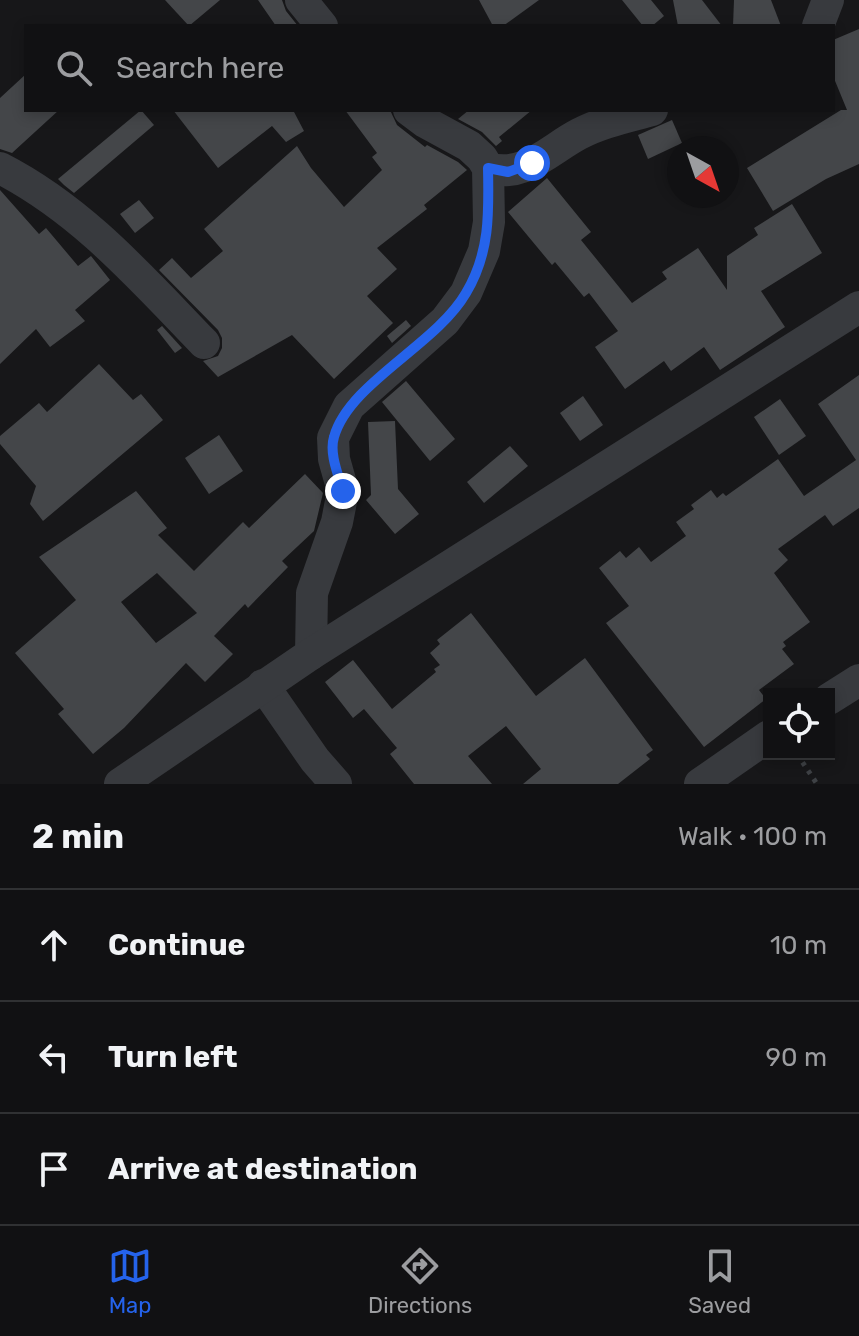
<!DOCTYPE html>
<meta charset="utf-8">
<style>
:root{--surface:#111113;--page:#1e1f21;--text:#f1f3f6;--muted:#9c9da0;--line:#303133;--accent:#2563eb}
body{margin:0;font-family:Rubik,sans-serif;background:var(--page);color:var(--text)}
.controls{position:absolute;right:24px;bottom:24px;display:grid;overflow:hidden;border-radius:0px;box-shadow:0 4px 12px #0003}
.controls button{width:72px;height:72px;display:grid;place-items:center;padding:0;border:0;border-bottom:2px solid var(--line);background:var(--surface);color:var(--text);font:40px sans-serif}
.compass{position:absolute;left:667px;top:136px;width:72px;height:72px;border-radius:50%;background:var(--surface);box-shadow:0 4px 12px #0003;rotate:140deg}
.stop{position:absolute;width:24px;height:24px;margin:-18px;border:6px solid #2563eb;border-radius:50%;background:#fff}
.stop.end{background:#2563eb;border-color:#fff;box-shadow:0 2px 8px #0008}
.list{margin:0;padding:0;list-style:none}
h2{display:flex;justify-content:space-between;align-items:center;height:104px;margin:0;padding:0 32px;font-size:34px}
h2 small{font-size:26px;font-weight:400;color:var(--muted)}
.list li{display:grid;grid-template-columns:52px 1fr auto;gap:24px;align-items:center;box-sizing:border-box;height:112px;padding:0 32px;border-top:2px solid var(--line)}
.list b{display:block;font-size:30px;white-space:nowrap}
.list em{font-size:26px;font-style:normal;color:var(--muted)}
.icon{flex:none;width:44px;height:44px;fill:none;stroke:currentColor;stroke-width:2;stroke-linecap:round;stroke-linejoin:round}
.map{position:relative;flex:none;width:859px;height:784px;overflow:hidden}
.search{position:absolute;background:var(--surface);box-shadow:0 4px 12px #0003;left:24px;right:24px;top:24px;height:88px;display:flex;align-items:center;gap:20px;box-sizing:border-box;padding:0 28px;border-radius:0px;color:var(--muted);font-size:30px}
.sheet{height:440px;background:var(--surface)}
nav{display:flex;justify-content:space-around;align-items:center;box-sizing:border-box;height:112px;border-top:2px solid var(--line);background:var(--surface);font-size:22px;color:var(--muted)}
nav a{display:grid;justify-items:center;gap:4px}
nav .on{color:var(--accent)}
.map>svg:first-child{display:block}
</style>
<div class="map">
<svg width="859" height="784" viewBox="0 0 859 784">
<rect width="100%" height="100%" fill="#171719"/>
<g fill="#444649" fill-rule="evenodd">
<path d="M 165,0 L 220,0 L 189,26 Z"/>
<path d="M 258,0 L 282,0 L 286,11 L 298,26 L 276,26 Z"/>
<path d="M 479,0 L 539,0 L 503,26 L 493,26 Z"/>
<path d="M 622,0 L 651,0 L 664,16 L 652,26 L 643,26 Z"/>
<path d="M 673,0 L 702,0 L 722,26 L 678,26 Z"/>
<path d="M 734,0 L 771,0 L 781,26 L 733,26 Z"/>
<path d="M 859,29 L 859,164 L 826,179 L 773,211 L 747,168 L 841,110 L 847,110 L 833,76 L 833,40 Z"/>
<path d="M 26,74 L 26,110 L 59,110 L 12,153 L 0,149 L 0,98 Z"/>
<path d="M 141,110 L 154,125 L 74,193 L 64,185 L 58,179 Z"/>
<path d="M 173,110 L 293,110 L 304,131 L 286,142 L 272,126 L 218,168 Z"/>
<path d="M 345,110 L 390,110 L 397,125 L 425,147 L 427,145 L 458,162 L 467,170 L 424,205 L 427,209 L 377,248 L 397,269 L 367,296 L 393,323 L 334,379 L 292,335 L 218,377 L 203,361 L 218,356 L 222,348 L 222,338 L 218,330 L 159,270 L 172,258 L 191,278 L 223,251 L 204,229 L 297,146 L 311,168 L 344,207 L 382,170 L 372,157 L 377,153 Z"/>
<path d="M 469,110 L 532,110 L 499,137 L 502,141 L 496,146 L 482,132 L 458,119 Z"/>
<path d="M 672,120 L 682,143 L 648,159 L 638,135 Z"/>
<path d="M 547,178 L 591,232 L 581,240 L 632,303 L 667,279 L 662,272 L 698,248 L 727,290 L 727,256 L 758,235 L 754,228 L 792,204 L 822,253 L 761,291 L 785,327 L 720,370 L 704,347 L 671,371 L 664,361 L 625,389 L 595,347 L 618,331 L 589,293 L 584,297 L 555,262 L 552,265 L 508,212 Z"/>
<path d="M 0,190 L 39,234 L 46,228 L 78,266 L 91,256 L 110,280 L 75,310 L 85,321 L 50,347 L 36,329 L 0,364 Z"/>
<path d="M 139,200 L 154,218 L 135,233 L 120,214 Z"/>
<path d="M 406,320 L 411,326 L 392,343 L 387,336 Z"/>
<path d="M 162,326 L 182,348 L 175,353 L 157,330 Z"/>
<path d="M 99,364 L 133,400 L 141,394 L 163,420 L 43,521 L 30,504 L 36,486 L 0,444 L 0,436 L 39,403 L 47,412 Z"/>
<path d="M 859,375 L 859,508 L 833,526 L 825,515 L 778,549 L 788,560 L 774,573 L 810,622 L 783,642 L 786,646 L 782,649 L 794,664 L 759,690 L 766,699 L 704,747 L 606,623 L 629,606 L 599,568 L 620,551 L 626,558 L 639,547 L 651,562 L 686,536 L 676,522 L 694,509 L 691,505 L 711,490 L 717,498 L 723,493 L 726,496 L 778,459 L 804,496 L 856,460 L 818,404 Z"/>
<path d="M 406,381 L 455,439 L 430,461 L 382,402 Z"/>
<path d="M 583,396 L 603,425 L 580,441 L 560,413 Z"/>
<path d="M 780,399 L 806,436 L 779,455 L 754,417 Z"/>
<path d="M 395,421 L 398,489 L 419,514 L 395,534 L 366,500 L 371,495 L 368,422 Z"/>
<path d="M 219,435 L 243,471 L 209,494 L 185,458 Z"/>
<path d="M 510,446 L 528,466 L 484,503 L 467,482 Z"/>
<path d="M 305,474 L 323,493 L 314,531 L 282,561 L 288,567 L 248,608 L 245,604 L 214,636 L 233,654 L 205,682 L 186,663 L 124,728 L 93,754 L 58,714 L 64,709 L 15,653 L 76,600 L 39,557 L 136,491 L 167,528 L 158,535 L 194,571 L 243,522 L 249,528 ZM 157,573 L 197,613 L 156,643 L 121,602 Z"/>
<path d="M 471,613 L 536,696 L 585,658 L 653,750 L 646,755 L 650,759 L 618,784 L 523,784 L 541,769 L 506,726 L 468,756 L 492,784 L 414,784 L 390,754 L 397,748 L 364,709 L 353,718 L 325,682 L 353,660 L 392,709 L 436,672 L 434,669 L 440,665 L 430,653 L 440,644 L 437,640 Z"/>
</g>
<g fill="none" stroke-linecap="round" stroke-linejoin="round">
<path stroke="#3e4145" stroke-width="5" stroke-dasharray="4 6" stroke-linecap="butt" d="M 797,754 L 817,784"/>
<g stroke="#383a3e" stroke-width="32">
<path d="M 301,0 L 322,26"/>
<path d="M 818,26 L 828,0"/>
<path d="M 0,168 C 82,210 141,278 204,343"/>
<path d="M 488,168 C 524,179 550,149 579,134 C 602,122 627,117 652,110"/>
<path d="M 311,654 L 312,593 L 337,522 L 343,491 L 334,459 L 333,438 L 349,406 L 445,321 L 466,293 L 484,251 L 489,222 L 488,168 L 482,158 L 469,146 L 425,122 L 409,110"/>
<path d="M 263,685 L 315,760 L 336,784"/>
<path d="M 829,699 L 859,680"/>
<path d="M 120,784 L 311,654 L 859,307"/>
<path d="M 700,784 L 769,736"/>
</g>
</g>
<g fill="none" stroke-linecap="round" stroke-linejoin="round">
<path stroke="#2563eb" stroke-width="10" d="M 343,491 C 338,474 329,453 334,437 C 349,383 436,345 466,293 C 490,253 489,213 488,168 L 508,172 L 532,163"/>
</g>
</svg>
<div class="controls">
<button><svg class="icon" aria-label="locate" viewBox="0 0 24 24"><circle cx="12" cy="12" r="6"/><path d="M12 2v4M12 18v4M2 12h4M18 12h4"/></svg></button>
</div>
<svg class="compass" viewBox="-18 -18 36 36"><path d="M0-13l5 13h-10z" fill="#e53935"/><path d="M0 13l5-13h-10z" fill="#9c9da0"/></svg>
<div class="stop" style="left:532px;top:163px"></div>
<div class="stop end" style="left:343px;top:491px"></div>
<div class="search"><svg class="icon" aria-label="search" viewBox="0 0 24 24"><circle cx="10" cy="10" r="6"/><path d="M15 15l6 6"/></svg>Search here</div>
</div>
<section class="sheet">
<h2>2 min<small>Walk · 100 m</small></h2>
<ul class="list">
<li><svg class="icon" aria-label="ahead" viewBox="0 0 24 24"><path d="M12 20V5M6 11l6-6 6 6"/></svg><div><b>Continue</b></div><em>10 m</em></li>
<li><svg class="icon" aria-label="left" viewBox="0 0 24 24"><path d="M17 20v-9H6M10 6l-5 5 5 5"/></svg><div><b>Turn left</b></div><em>90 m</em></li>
<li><svg class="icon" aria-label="arrive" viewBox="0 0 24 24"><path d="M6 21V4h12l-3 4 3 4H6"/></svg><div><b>Arrive at destination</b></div></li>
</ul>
</section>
<nav>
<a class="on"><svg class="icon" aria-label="map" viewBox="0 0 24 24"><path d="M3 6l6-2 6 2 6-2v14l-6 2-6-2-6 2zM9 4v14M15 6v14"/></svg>Map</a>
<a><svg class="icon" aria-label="directions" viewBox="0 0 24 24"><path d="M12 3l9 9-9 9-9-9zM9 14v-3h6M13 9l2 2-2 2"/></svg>Directions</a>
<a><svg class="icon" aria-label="saved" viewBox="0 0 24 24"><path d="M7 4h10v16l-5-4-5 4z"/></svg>Saved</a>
</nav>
